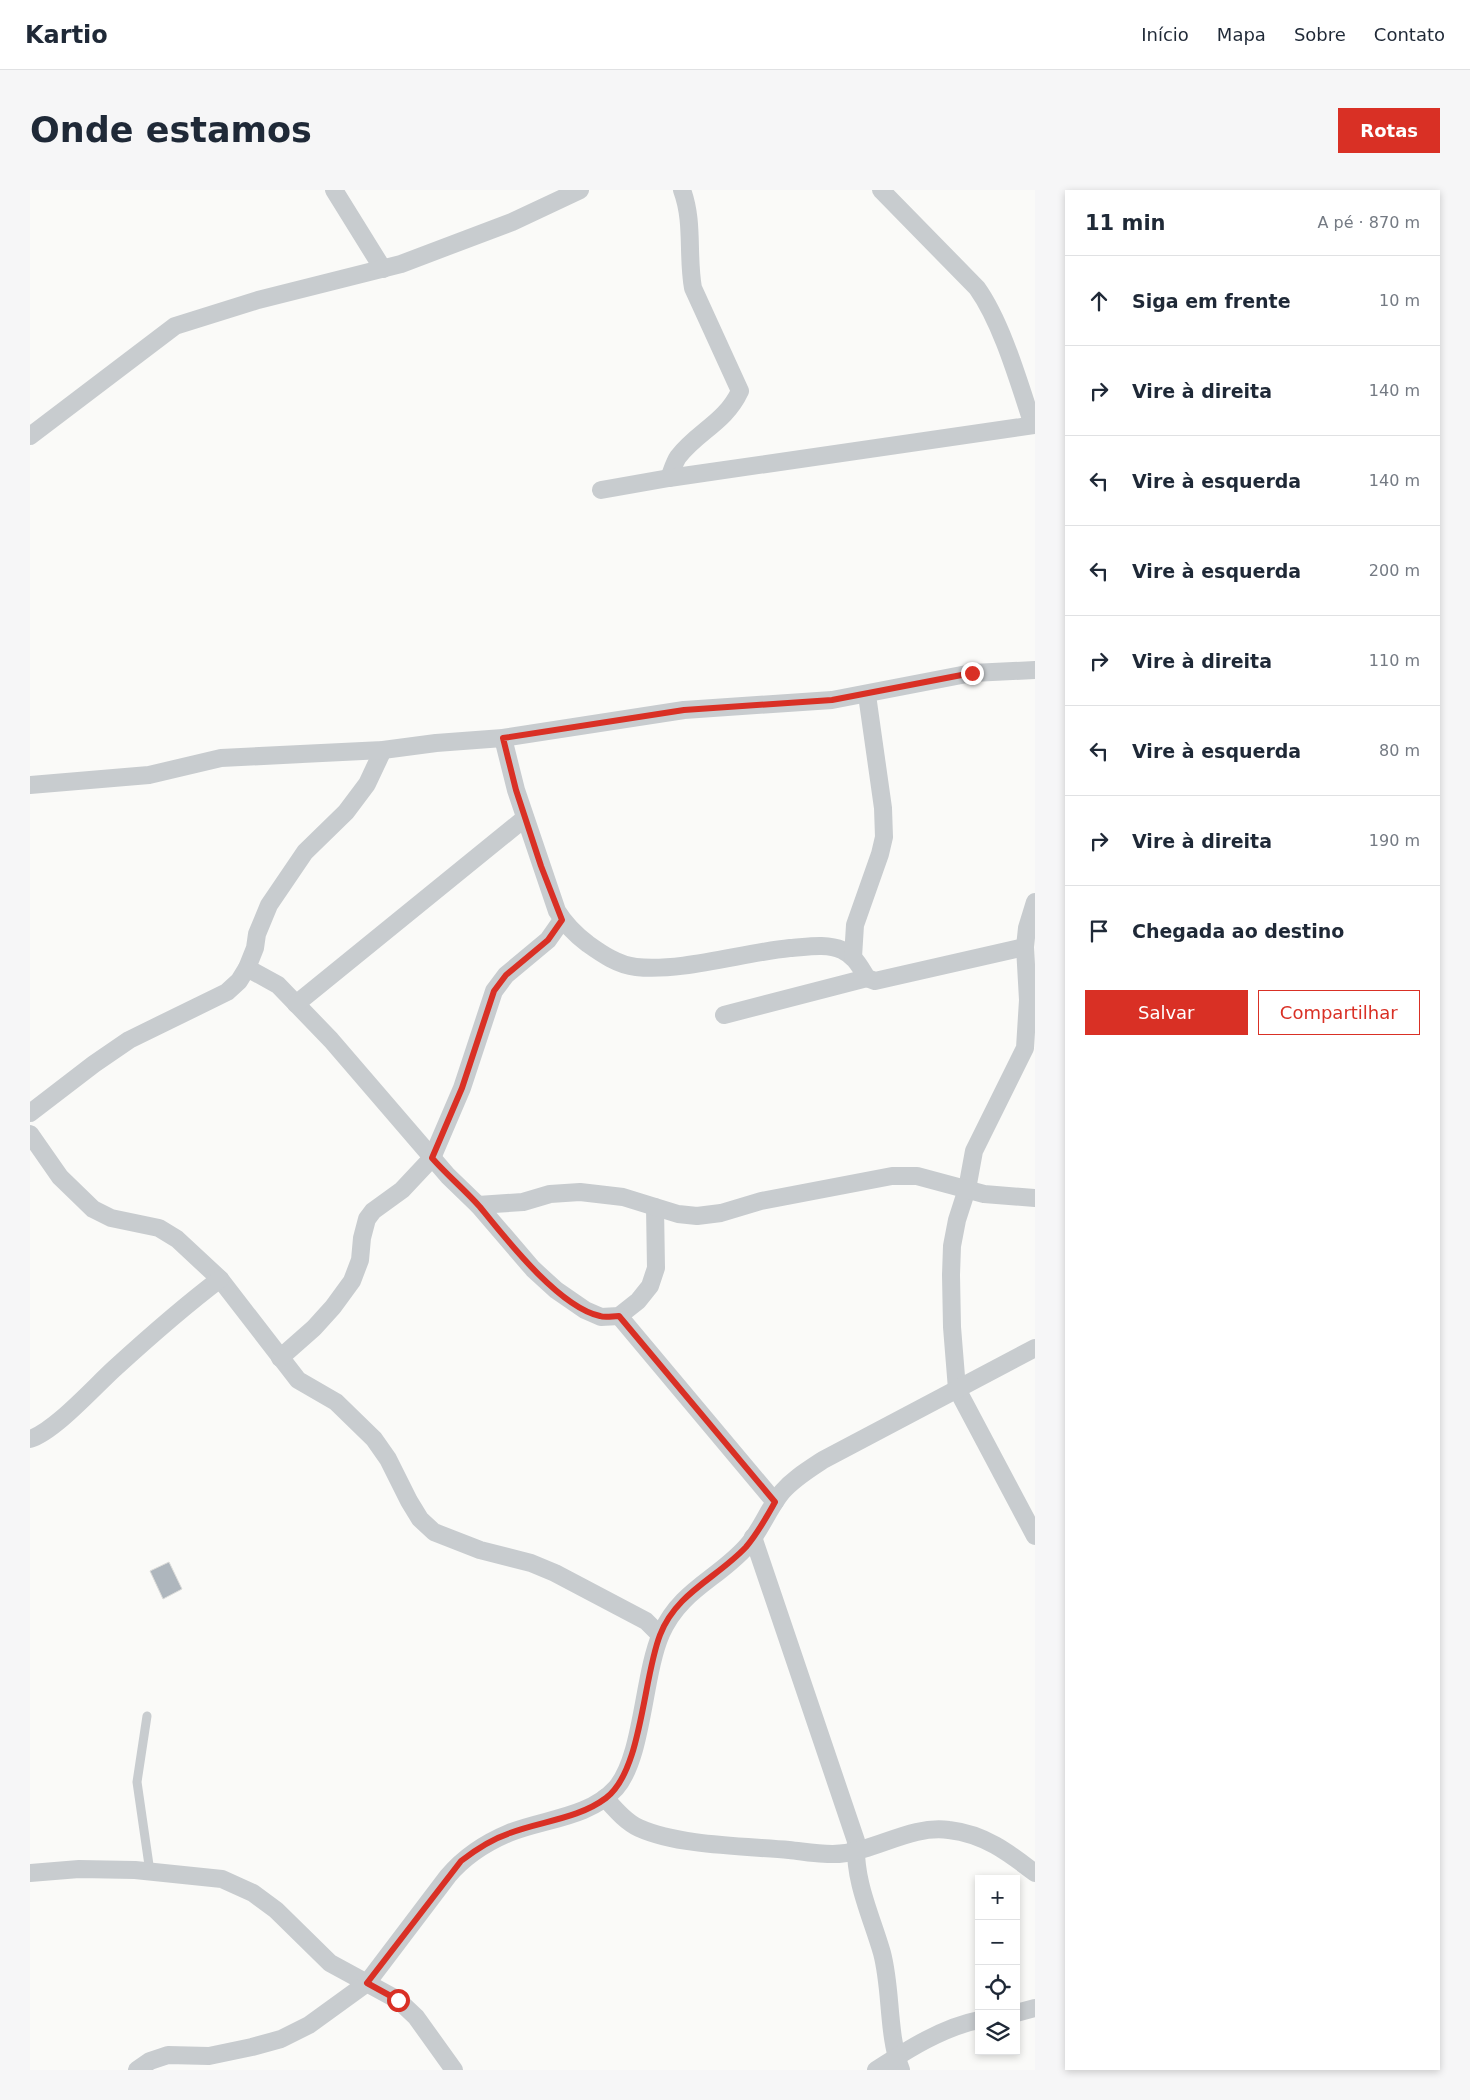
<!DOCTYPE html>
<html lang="pt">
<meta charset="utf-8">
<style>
:root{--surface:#fff;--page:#f6f6f7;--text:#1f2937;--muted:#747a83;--line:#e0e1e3;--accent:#d93025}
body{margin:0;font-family:"DejaVu Sans",sans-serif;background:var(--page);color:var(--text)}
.controls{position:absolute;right:15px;bottom:15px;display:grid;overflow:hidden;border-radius:0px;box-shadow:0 2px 8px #0003}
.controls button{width:45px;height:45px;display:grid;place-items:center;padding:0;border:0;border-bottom:1px solid var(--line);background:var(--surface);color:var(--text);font:25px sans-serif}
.stop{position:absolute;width:15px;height:15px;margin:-11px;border:4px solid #d93025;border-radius:50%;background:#fff}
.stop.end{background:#d93025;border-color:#fff;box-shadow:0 1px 5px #0008}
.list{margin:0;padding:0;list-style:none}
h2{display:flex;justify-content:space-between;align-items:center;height:65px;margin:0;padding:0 20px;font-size:21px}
h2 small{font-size:16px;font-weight:400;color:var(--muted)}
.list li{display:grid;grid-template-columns:32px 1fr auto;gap:15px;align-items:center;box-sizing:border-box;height:90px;padding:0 20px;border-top:1px solid var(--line)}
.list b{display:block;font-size:19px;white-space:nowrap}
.list em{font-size:16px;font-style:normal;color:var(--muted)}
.actions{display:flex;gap:10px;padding:15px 20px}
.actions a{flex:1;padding:11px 0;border:1px solid var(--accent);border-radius:0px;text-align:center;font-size:18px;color:var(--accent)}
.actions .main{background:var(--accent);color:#fff}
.icon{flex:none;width:28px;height:28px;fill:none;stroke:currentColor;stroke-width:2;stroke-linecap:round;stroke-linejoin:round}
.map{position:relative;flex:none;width:1005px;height:1880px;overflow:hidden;border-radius:0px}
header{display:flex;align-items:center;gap:30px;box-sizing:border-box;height:70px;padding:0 25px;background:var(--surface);border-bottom:1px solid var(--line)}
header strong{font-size:24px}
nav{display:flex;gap:28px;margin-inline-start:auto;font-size:18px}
.intro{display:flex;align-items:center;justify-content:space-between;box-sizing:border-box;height:120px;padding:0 30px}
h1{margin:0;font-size:35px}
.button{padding:12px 22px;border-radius:0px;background:var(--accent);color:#fff;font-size:18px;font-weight:700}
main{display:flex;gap:30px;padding:0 30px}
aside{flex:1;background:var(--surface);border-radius:0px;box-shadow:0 2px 8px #0003}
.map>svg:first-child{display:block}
</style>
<header>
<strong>Kartio</strong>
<nav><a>Início</a><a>Mapa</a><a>Sobre</a><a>Contato</a></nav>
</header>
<div class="intro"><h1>Onde estamos</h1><a class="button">Rotas</a></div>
<main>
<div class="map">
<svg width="1005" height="1880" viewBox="0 0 1005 1880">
<rect width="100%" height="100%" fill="#fafaf8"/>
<path fill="#aeb6bd" stroke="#dcdcda" d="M 139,1372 L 152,1399 L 133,1409 L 120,1381 Z"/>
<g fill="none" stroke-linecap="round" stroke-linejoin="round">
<path stroke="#c8cccf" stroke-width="9" d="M 117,1526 L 107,1592 L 120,1682"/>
<g stroke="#c8cccf" stroke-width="18">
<path d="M 304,0 L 353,79"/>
<path d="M 851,0 L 947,98 C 972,133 989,193 1003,235"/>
<path d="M 0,246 L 145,136 L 228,110 L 371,74 L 482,32 L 550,0"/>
<path d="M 639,288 C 642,281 644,273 648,267 C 668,241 695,233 710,201 L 663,98 C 657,65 664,32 652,0"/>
<path d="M 571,300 L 639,288 L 1005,235"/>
<path d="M 473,548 L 486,600 L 527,721 C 535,734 546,745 558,754 C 572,764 588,775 606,777 C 651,782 712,763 760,758 C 776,757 797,753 812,760 C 825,766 830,777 837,788 L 845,791 L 995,757"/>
<path d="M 353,560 L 337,594 L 316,622 L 275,662 L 239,715 L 227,744 L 225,758 L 217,778 L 248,795 L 301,850 L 418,986 L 448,1015 L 503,1079 L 526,1100 L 555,1120 L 571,1127 L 589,1126 L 608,1111 L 620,1096 L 626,1078 L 625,1017"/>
<path d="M 0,595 L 119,585 L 191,568 L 353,560 L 406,553 L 473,548 L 654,520 L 802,510 L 942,483 L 1005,480"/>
<path d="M 1005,712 L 997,738 L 995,757 L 998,810 L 995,858 L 944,961 L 937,999 L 927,1030 L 922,1056 L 921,1085 L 922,1137 L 927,1199 L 1005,1346"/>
<path d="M 823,767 L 825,735 L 850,664 L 854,647 L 853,618 L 837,505"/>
<path d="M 266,814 L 495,628"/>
<path d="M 694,825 L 837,788"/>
<path d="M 0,923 L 64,874 L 99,850 L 197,802 L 209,791 L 217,778"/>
<path d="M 0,944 L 30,987 L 63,1019 L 81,1028 L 129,1038 L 147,1049 L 190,1089 L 268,1190 L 306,1212 L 344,1249 L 358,1269 L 379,1311 L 390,1329 L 404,1342 L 450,1360 L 501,1373 L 525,1383 L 616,1431 L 630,1445"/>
<path d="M 448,1015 L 493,1012 L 520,1004 L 550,1002 L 593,1007 L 648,1024 L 667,1026 L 691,1023 L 731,1011 L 862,986 L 887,986 L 954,1004 L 1005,1008"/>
<path d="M 589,1126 L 745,1312"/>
<path d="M 250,1168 L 284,1138 L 303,1117 L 322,1091 L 330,1070 L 332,1048 L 337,1029 L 343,1021 L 372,1000 L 402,968 L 432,898 L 464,801 L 476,785 L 518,750 L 532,730"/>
<path d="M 0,1249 C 25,1241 64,1197 85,1178 C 119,1147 153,1117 190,1089"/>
<path d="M 723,1347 L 826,1651 C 824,1692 841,1725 852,1763 C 862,1801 857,1843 871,1880"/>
<path d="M 575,1608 C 585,1619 596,1632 609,1638 C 649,1656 715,1656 759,1660 C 778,1662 797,1666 816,1663 C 850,1658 883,1635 919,1640 C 954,1644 978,1662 1005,1683"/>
<path d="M 0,1683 L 49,1679 L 105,1680 L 192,1689 L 223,1703 L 246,1720 L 300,1773 L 368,1810 L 386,1827 L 424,1880"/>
<path d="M 986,1823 L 1005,1818"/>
<path d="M 107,1880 L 120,1871 L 138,1865 L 179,1866 L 222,1857 L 251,1849 L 279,1835 L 337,1793 L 418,1686 C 435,1666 455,1653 479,1643 C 513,1629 559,1628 586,1598 C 613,1567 613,1485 631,1444 C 650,1400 688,1389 717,1356 C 731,1340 738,1319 752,1302 C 763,1289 778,1280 793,1270 L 1005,1158"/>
<path d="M 846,1880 C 877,1860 913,1837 949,1830"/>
</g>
</g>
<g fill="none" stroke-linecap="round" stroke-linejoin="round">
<path stroke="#d93025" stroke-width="6" d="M 368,1810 L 337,1793 L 431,1671 C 445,1660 462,1649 480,1643 C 511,1631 548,1629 576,1608 C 612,1581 613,1488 630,1445 C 646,1403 687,1388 716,1357 C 728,1343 736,1328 745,1312 L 589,1126 C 583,1126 575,1128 570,1126 C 529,1117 476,1049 450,1017 C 435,1000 417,985 402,968 L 432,898 L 464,801 L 476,785 L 518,750 L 532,730 L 511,676 L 486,600 L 473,548 L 654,520 L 802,510 L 942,483"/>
</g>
</svg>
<div class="controls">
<button>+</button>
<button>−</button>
<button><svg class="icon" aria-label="locate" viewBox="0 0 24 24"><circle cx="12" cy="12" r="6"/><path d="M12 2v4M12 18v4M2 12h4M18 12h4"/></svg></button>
<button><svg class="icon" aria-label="layers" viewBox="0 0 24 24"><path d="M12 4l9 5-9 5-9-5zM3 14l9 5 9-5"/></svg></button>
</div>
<div class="stop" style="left:368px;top:1810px"></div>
<div class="stop end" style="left:942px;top:483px"></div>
</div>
<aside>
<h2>11 min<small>A pé · 870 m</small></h2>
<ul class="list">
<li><svg class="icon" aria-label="ahead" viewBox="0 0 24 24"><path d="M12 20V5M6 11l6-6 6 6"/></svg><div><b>Siga em frente</b></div><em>10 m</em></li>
<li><svg class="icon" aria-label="right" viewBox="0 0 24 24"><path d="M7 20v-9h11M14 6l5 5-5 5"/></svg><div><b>Vire à direita</b></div><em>140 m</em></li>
<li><svg class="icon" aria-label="left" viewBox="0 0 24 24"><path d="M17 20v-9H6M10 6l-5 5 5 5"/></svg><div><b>Vire à esquerda</b></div><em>140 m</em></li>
<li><svg class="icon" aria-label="left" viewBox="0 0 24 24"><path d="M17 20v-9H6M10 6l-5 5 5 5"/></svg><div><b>Vire à esquerda</b></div><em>200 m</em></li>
<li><svg class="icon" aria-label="right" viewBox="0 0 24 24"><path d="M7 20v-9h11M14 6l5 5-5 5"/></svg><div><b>Vire à direita</b></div><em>110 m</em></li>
<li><svg class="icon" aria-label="left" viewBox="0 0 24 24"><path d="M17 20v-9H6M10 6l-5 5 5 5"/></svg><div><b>Vire à esquerda</b></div><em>80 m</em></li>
<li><svg class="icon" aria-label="right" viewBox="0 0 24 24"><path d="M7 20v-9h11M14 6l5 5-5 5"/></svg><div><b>Vire à direita</b></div><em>190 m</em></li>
<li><svg class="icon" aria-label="arrive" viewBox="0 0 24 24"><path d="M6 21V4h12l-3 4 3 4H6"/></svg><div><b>Chegada ao destino</b></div></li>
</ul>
<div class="actions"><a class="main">Salvar</a><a>Compartilhar</a></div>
</aside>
</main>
